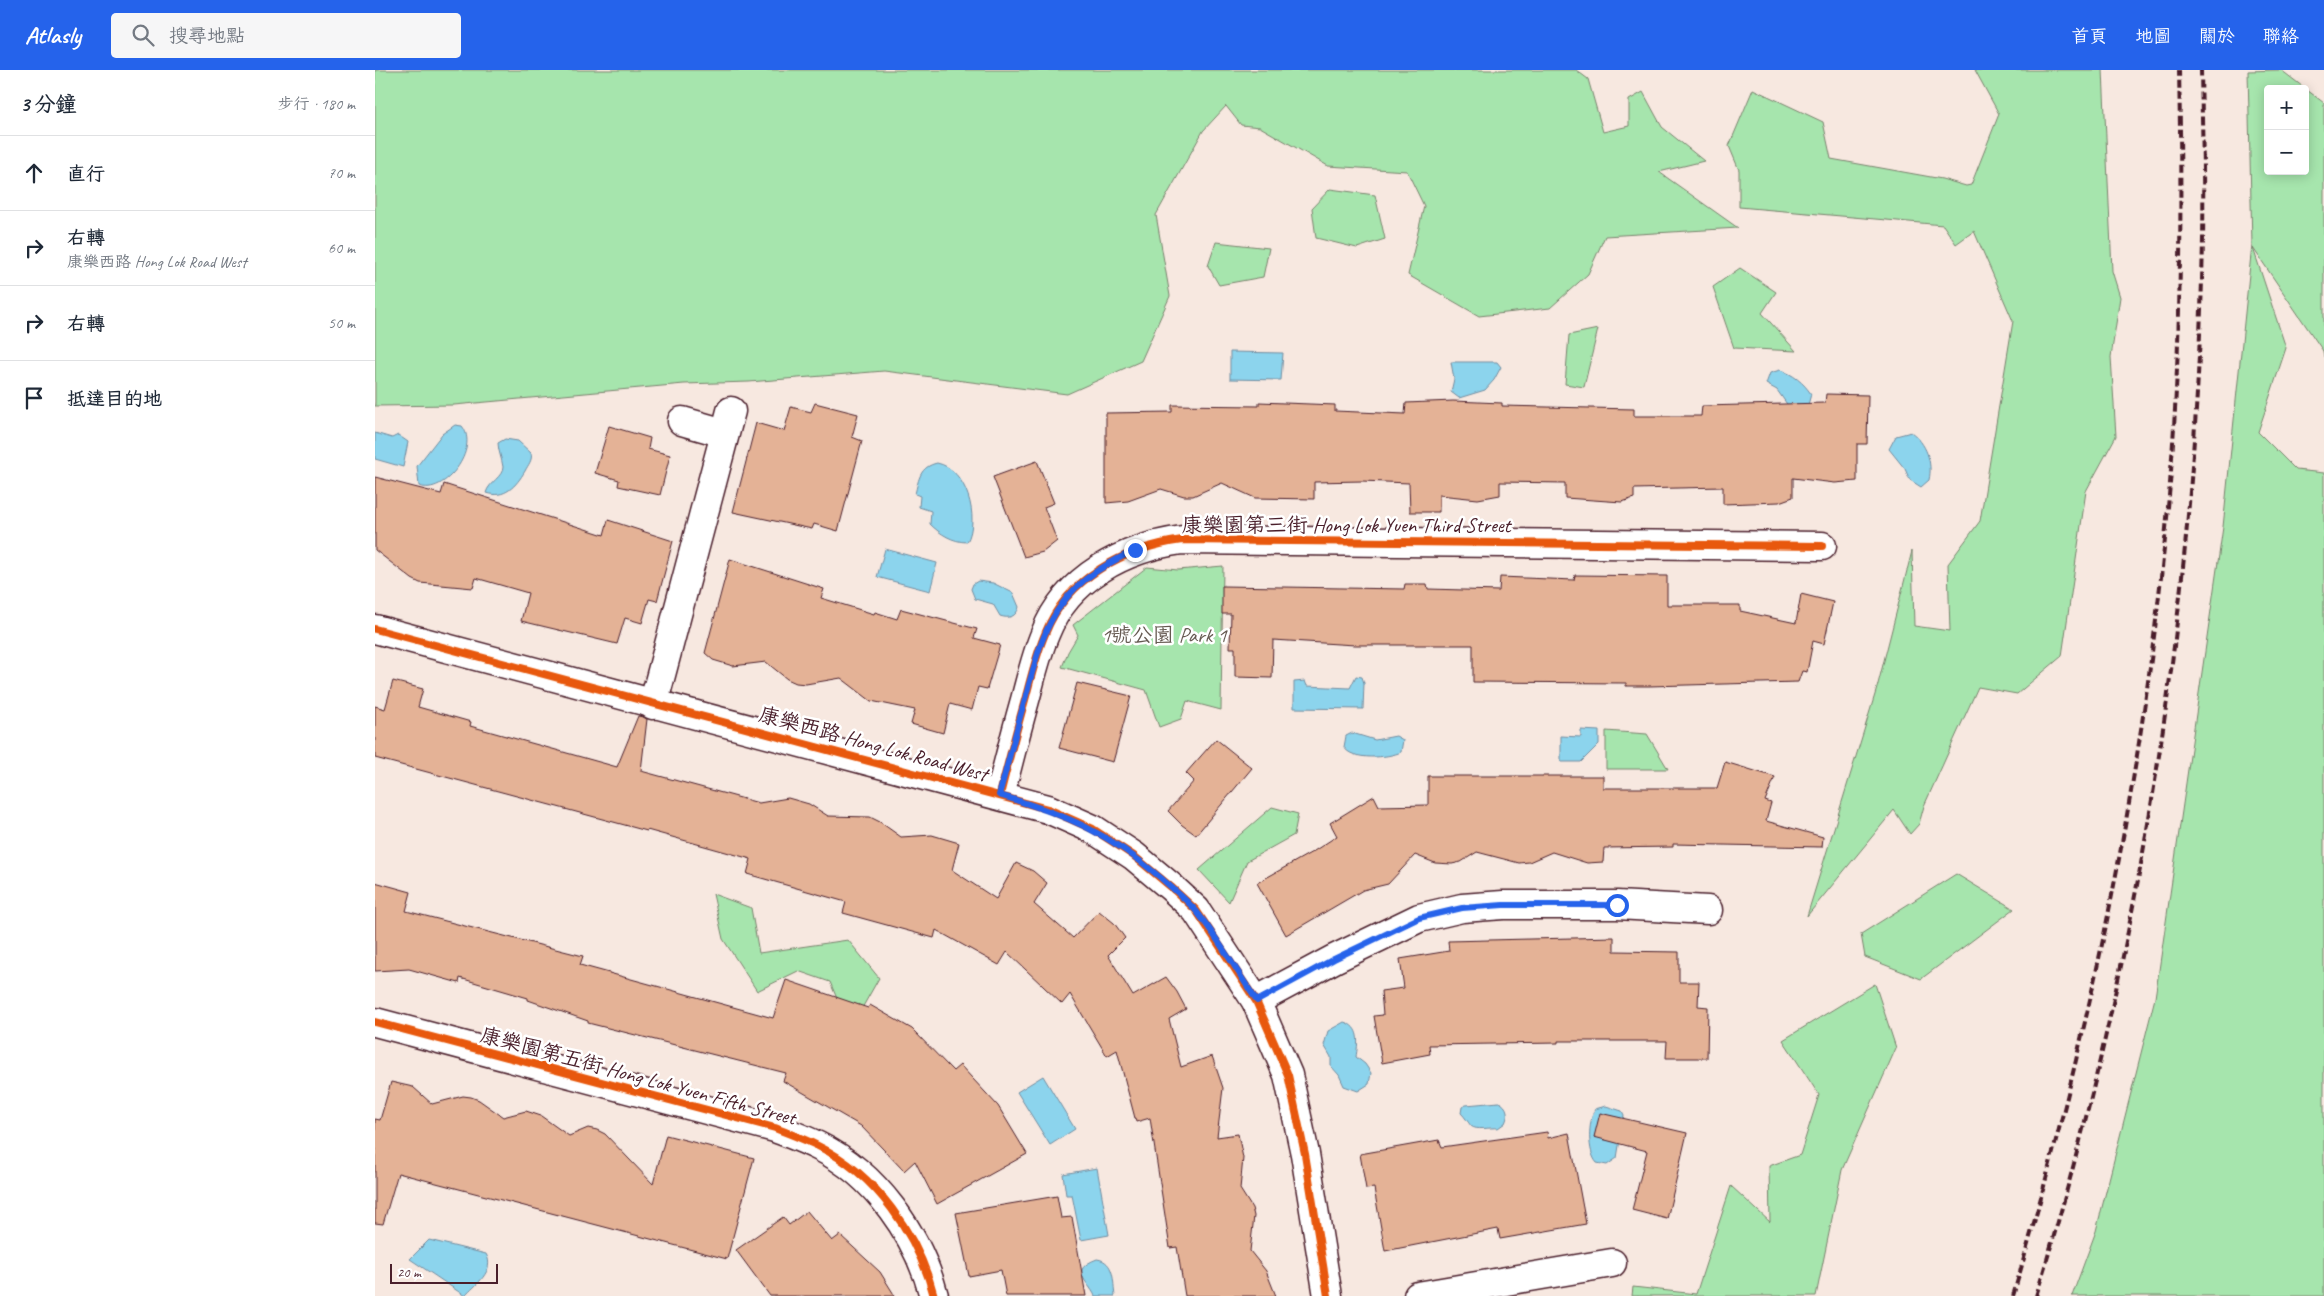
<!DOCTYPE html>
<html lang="zh-TW">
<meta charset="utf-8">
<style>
:root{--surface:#fff;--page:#f6f6f7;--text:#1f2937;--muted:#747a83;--line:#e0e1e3;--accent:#2563eb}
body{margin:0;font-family:Caveat,"LXGW WenKai TC",sans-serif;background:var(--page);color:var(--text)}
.controls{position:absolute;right:15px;top:15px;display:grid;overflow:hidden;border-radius:5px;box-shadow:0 2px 12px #0003}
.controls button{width:45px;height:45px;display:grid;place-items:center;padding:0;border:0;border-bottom:1px solid var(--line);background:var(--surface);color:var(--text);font:25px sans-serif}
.scale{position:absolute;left:15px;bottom:12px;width:108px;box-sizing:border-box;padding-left:5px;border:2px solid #4a1f2b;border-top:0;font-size:14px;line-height:18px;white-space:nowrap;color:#4a1f2b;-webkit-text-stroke:4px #fff;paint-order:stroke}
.stop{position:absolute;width:15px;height:15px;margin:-11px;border:4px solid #2563eb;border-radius:50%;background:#fff}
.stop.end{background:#2563eb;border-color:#fff;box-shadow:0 1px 5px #0008}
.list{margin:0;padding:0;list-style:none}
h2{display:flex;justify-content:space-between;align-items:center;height:65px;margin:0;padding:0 20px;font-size:21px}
h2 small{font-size:16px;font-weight:400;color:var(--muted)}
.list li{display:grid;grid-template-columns:32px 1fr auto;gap:15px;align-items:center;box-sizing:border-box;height:75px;padding:0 20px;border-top:1px solid var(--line)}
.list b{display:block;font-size:19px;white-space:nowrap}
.list p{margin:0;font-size:16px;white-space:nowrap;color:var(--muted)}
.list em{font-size:16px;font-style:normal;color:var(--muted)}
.icon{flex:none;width:28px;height:28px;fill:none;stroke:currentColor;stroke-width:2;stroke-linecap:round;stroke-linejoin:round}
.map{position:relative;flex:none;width:1949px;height:1226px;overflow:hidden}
header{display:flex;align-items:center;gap:30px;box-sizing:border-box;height:70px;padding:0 25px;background:var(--accent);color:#fff}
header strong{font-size:24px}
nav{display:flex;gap:28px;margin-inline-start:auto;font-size:18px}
.search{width:350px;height:45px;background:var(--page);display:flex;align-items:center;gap:12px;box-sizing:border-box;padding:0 18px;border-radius:5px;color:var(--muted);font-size:19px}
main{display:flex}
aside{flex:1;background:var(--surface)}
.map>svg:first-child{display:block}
</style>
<header>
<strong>Atlasly</strong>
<div class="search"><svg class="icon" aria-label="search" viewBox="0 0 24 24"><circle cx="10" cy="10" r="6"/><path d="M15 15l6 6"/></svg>搜尋地點</div>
<nav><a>首頁</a><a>地圖</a><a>關於</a><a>聯絡</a></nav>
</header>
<main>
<aside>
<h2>3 分鐘<small>步行 · 180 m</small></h2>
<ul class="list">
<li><svg class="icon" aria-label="ahead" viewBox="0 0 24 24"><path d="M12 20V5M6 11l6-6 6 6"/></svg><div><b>直行</b></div><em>70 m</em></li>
<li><svg class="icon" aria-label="right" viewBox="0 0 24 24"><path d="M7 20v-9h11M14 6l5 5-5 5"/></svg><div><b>右轉</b><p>康樂西路 Hong Lok Road West</p></div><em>60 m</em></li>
<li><svg class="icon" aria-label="right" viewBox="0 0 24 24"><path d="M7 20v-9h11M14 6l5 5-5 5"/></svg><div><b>右轉</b></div><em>50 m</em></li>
<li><svg class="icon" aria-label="arrive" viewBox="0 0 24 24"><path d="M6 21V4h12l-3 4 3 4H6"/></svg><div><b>抵達目的地</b></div></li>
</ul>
</aside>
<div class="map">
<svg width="1949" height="1226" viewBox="0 0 1949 1226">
<rect width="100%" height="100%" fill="#f7e8e0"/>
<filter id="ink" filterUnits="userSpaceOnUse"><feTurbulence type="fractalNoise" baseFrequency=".02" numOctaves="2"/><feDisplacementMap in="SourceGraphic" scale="10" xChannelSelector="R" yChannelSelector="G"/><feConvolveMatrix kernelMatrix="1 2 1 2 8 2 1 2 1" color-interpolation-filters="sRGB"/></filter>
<g filter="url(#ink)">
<g fill="#a6e5ad" stroke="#78826c" fill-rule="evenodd">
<path d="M 0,0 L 1201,0 L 1213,9 L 1228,62 L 1254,56 L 1254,30 L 1268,22 L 1287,57 L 1329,91 L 1284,102 L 1363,158 L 1230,166 L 1213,204 L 1175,238 L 1104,246 L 1033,205 L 1049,136 L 1032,101 L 953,96 L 885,57 L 866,55 L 851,36 L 828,61 L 781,145 L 795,226 L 766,291 L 692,324 L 509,301 L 374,312 L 309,314 L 79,335 L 0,336 Z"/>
<path d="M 1600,0 L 1728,0 L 1737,201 L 1745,227 L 1736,287 L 1741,366 L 1711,421 L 1687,586 L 1642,624 L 1603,617 L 1549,736 L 1544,754 L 1535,764 L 1519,740 L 1432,846 L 1502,618 L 1537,481 L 1539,556 L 1575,561 L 1573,494 L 1605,451 L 1638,251 L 1599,161 L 1581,174 L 1568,155 L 1364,137 L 1364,100 L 1354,76 L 1378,19 L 1448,52 L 1456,89 L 1567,109 L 1591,116 L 1596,115 L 1624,44 Z"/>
<path d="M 1906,0 L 1949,33 L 1949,287 L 1948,281 L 1878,178 L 1911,278 L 1883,362 L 1921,400 L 1949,403 L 1949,1226 L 1697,1226 L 1721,1161 L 1780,928 L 1848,457 L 1877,175 L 1873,1 ZM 1893,19 L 1930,19 L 1930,101 L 1893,101 Z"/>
<path d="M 955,119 L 1000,125 L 1010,169 L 982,178 L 941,168 L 937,138 Z"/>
<path d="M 841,172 L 894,178 L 888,207 L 844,215 L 833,196 Z"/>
<path d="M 1365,198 L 1401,222 L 1387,243 L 1421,281 L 1359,278 L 1338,217 Z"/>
<path d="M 1223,259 L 1209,317 L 1190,314 L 1194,265 Z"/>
<path d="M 848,496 L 846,640 L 812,631 L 806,649 L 784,657 L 771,620 L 687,597 L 693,582 L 703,565 L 698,555 L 772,497 L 803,500 Z"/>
<path d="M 1231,661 L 1272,664 L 1293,699 L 1231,699 Z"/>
<path d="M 897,737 L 923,744 L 919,765 L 872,791 L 854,832 L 824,800 Z"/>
<path d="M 1581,804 L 1639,839 L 1546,909 L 1490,887 L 1486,864 Z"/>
<path d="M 338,824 L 376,838 L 384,883 L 473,870 L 504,908 L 486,940 L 466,938 L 455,912 L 423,901 L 382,921 L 348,869 Z"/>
<path d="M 1500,914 L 1521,978 L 1467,1100 L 1441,1226 L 1257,1226 L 1258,1217 L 1321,1224 L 1356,1116 L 1395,1152 L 1394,1096 L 1425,1085 L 1444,1025 L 1408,970 Z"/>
</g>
<g fill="#8cd4ed" stroke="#728c9f">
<path d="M 855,282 L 908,283 L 906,310 L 855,309 Z"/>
<path d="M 1076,292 L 1122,292 L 1126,297 L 1119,310 L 1110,320 L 1084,328 L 1076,322 L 1079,309 Z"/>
<path d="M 1405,300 C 1418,304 1429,313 1436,324 L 1433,335 L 1414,337 L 1402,320 L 1391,314 L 1395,303 Z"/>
<path d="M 80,355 L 87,356 C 105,378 70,426 44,416 L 42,396 L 67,364 Z"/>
<path d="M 1536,362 C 1551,373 1558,392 1554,410 L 1546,417 L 1535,410 L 1530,399 L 1514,379 L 1521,366 Z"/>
<path d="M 0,363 L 17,368 L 23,365 L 33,372 L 28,397 L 0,389 Z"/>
<path d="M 130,369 L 143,371 L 156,383 C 158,390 153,395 150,401 C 141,416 130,429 111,423 C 114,412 128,407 128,397 C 127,389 123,381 123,373 Z"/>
<path d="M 562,393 C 592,399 605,448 592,472 C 578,472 565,464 555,454 L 556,441 L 544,437 L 545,426 L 540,424 C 544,408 545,397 562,393 Z"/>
<path d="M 510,479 L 562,493 L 555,521 L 502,507 Z"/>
<path d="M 603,511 L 618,513 L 638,523 L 644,537 C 641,547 634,549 625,546 L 618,534 L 600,529 L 596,519 L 598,514 Z"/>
<path d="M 981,606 L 987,607 L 989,613 L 988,639 L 919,638 L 919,612 L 930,611 L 932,616 L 975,618 Z"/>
<path d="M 1206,660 L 1224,661 L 1224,674 L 1206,692 L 1186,692 L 1186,666 L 1206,667 Z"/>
<path d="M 977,663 L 1000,670 L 1021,666 L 1028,670 L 1026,682 C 1014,688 976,691 969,677 L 971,666 Z"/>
<path d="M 969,952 C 986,957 983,973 981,987 L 990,994 L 996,1003 L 994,1014 L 983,1021 L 969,1016 L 964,1005 L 956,996 L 956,987 L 949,975 L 953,961 Z"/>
<path d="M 668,1006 L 700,1059 L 675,1075 L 642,1022 Z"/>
<path d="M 1124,1032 C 1133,1036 1134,1045 1130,1053 L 1123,1058 C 1115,1057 1101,1061 1096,1056 C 1093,1052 1090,1047 1086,1043 L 1087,1037 L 1091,1035 Z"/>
<path d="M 1231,1036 L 1247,1041 L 1249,1045 L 1242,1088 L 1232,1095 L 1222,1093 C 1212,1082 1213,1052 1220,1039 Z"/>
<path d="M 722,1098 L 734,1165 L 706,1170 L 697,1125 L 691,1125 L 688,1104 Z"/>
<path d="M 54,1170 L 111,1184 C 121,1201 100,1215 90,1226 L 35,1189 Z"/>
<path d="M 722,1189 C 740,1191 738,1212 740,1226 L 720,1226 C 713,1211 693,1200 722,1189 Z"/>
</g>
<g fill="#e4b296" stroke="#4a1f2b">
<path d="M 1451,324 L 1493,325 L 1492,374 L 1482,374 L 1482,411 L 1460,413 L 1418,408 L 1418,427 L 1404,432 L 1348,434 L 1348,417 L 1259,419 L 1259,428 L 1247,432 L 1190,428 L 1190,413 L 1125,412 L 1125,425 L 1103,429 L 1064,425 L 1064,442 L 1035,442 L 1034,413 L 987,411 L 939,412 L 939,429 L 880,428 L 847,413 L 818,426 L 809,426 L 786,419 L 753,431 L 731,433 L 731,343 L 797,342 L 797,335 L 884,336 L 884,332 L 960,335 L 960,341 L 1030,344 L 1031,333 L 1078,331 L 1127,333 L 1127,336 L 1259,339 L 1259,346 L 1326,346 L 1327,336 L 1450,333 Z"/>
<path d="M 440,333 L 483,344 L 477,367 L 487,371 L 463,461 L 439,454 L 437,459 L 358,442 L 381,353 L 409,361 L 416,337 L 436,342 Z"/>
<path d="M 234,356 L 275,368 L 273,379 L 295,385 L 285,425 L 243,416 L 244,410 L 220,403 Z"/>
<path d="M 662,391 L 679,433 L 669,437 L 682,471 L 668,482 L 649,487 L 618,407 Z"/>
<path d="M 0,407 L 66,424 L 69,414 L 229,465 L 233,450 L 298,471 L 282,531 L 274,529 L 267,553 L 250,548 L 242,574 L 146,551 L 153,523 L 101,508 L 98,518 L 45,513 L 37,509 L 0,480 Z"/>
<path d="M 355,489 L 449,519 L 446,528 L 499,544 L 500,542 L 522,549 L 526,539 L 602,559 L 599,568 L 625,575 L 612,619 L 603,617 L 597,640 L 575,634 L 568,663 L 536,654 L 540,640 L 496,631 L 466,608 L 431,614 L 421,613 L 412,609 L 391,592 L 358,596 L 338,590 L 330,583 Z"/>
<path d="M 1200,505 L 1292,506 L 1292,535 L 1365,535 L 1365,541 L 1421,553 L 1426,524 L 1458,532 L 1449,574 L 1438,571 L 1432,602 L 1427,601 L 1423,612 L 1274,616 L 1251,616 L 1251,613 L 1098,612 L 1098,575 L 980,575 L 898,570 L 897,608 L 860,607 L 860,578 L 855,578 L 856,544 L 847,544 L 847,516 L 1029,519 L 1030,514 L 1052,514 L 1053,519 L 1124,521 L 1125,507 L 1199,510 Z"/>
<path d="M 18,611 L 48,619 L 43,637 L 96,652 L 95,656 L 242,697 L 263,646 L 268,647 L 272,649 L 266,701 L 384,733 L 413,728 L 434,734 L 453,746 L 495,747 L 505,752 L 526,767 L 557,765 L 584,773 L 577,800 L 621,829 L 641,793 L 658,801 L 672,813 L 659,834 L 698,868 L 724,841 L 739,853 L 750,868 L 733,885 L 758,926 L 791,907 L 802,922 L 811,939 L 794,949 L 806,997 L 837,986 L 848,1018 L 842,1067 L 863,1064 L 868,1088 L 865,1119 L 877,1138 L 879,1146 L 875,1181 L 891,1201 L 901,1226 L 810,1226 L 802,1177 L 795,1178 L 775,1048 L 761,1052 L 742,980 L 732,986 L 695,924 L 687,934 L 632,882 L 624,895 L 561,860 L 559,868 L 468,843 L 471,832 L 372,804 L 376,789 L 272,760 L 272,761 L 0,688 L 0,636 L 10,639 Z"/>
<path d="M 702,613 L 756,626 L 738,692 L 684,678 Z"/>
<path d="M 841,669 L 877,698 L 821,765 L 807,755 L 793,741 L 819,711 L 811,703 Z"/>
<path d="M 1350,692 L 1400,707 L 1390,731 L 1396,733 L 1391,751 L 1448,767 L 1447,777 L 1298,774 L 1298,777 L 1229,778 L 1228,792 L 1212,793 L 1177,782 L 1154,792 L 1144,793 L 1102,782 L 1086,792 L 1077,794 L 1060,793 L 1040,785 L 1013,814 L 988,820 L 911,865 L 882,813 L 939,781 L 962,766 L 955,753 L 999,726 L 1004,736 L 1053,735 L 1053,706 L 1228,706 L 1228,718 L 1342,718 Z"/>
<path d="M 0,812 L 36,822 L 31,841 L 208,886 L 205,895 L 398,948 L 411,910 L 493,938 L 495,935 L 537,959 L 578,1001 L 585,995 L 623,1036 L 652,1084 L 562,1134 L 540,1091 L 529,1101 L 486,1056 L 408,1011 L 411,1003 L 213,953 L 213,951 L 153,930 L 153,928 L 85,908 L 84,913 L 34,899 L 0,901 Z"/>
<path d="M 1239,867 L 1239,881 L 1304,882 L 1304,912 L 1324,912 L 1323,936 L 1333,937 L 1332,988 L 1291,988 L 1292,971 L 1183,971 L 1183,973 L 1054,975 L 1055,984 L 1007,993 L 999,946 L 1008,945 L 1006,921 L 1029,918 L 1025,889 L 1074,881 L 1073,871 Z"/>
<path d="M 16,1012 L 38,1017 L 57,1034 L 88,1026 L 96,1027 L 104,1030 L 128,1047 L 151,1041 L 166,1046 L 194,1066 L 213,1058 L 222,1060 L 230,1064 L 278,1114 L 291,1065 L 379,1088 L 352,1189 L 23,1103 L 8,1154 L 0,1153 L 0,1049 L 5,1050 Z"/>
<path d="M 1225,1043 L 1312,1063 L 1292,1149 L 1257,1140 L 1272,1081 L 1219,1067 Z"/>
<path d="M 1172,1062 L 1173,1068 L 1194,1063 L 1211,1154 L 1125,1169 L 1123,1159 L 1010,1181 L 999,1118 L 991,1119 L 985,1084 L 1064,1070 L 1067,1077 Z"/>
<path d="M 682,1126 L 686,1148 L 697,1147 L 711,1226 L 631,1226 L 626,1200 L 594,1206 L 581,1143 Z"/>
<path d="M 432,1141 L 457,1171 L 465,1165 L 505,1202 L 520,1226 L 395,1226 L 361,1180 L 408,1147 L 414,1155 Z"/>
</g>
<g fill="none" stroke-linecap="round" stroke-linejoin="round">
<g stroke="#4a1f2b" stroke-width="31">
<g id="street">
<path d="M 307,351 L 349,363"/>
<path d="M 0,559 L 673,739 L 718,759 L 759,786 L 796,817 L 821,840 L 881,931 L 913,1005 L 930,1084 L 953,1226"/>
<path d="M 278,635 L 356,341"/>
<path d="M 625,725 C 633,693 641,662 650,630 C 656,608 661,585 670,564 C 692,507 750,478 807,470 L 1447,476"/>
<path d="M 881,931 L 959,889 L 1044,848 L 1087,838 L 1128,835 L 1242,835 L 1333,840"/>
<path d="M 0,952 L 400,1058 C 415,1064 429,1069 443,1076 C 501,1104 543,1165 559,1226"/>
<path d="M 1043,1226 L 1237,1193"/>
</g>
</g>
<use href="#street" stroke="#fff" stroke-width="28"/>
<g stroke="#4a1f2b" stroke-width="4" stroke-dasharray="8 4" stroke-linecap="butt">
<path d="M 1638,1226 C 1714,968 1769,705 1793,437 C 1806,291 1807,146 1804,0"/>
<path d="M 1661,1226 C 1766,884 1821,526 1828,169 C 1829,112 1827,56 1826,0"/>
</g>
<g stroke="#fff" stroke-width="11">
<g id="cycleway">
<path d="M 0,559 L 673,739 L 718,759 L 759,786 L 796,817 L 821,840 L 881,931 L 913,1005 L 930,1084 L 953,1226"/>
<path d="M 625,725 C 633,693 641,662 650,630 C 656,608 661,585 670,564 C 692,507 750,478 807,470 L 1447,476"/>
<path d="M 0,952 L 400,1058 C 415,1064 429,1069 443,1076 C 501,1104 543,1165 559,1226"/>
</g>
</g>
<use href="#cycleway" stroke="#e8590c" stroke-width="8"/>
</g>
</g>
<g fill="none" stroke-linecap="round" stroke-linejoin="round" filter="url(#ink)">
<path stroke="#2563eb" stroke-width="6" d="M 760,480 C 732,494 705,508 687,534 C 666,561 659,597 650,629 C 641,661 633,693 624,725 C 690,744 734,763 786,808 C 798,819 812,830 822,842 C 844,870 862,901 882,931 L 959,889 L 1044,848 L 1087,838 L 1128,835 L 1242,835"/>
</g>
<g text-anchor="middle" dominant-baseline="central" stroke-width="5" stroke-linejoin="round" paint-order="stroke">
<g font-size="21" fill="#4a1f2b" stroke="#fff">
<text x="971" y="455">康樂園第三街 Hong Lok Yuen Third Street</text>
<text transform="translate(498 674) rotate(15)">康樂西路 Hong Lok Road West</text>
<text transform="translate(263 1006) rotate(15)">康樂園第五街 Hong Lok Yuen Fifth Street</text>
</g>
<g font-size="21" fill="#665a52" stroke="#fff">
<text x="789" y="565">1號公園 Park 1</text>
</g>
</g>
</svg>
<div class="controls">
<button>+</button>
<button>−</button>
</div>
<div class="scale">20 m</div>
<div class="stop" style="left:1242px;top:835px"></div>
<div class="stop end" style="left:760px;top:480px"></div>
</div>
</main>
